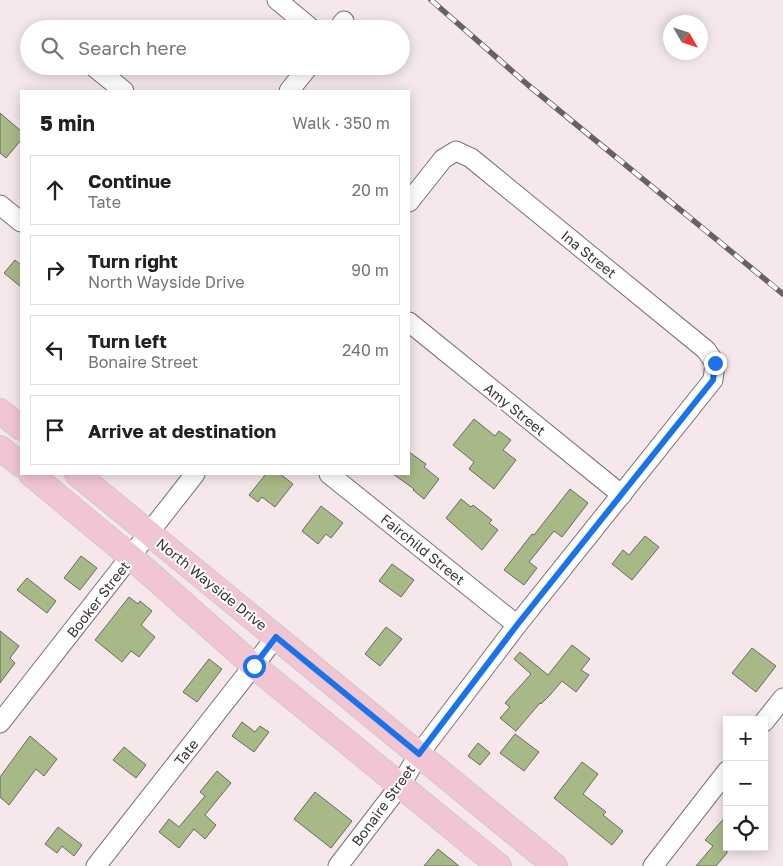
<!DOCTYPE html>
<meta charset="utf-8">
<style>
:root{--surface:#fff;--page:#f6f6f6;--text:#202124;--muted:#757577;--line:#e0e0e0}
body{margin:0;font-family:"Golos Text",sans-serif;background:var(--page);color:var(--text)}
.controls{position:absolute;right:15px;bottom:15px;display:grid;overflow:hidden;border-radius:0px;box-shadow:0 2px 12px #0003}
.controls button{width:45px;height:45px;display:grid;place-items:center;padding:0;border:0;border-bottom:1px solid var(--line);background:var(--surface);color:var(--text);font:25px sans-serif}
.compass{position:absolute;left:663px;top:15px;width:45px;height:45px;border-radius:50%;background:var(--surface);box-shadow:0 2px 12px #0003;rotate:129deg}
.stop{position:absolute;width:15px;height:15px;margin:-11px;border:4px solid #1a73e8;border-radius:50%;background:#fff}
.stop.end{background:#1a73e8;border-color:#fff;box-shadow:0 1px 5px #0008}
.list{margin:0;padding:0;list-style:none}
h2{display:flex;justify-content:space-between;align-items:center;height:65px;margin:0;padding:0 20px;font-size:21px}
h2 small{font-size:16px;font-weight:400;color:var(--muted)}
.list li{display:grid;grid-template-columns:32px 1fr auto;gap:15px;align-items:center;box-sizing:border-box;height:70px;margin:0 10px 10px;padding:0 10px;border:1px solid var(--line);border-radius:0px}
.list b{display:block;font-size:19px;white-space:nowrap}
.list p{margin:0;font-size:16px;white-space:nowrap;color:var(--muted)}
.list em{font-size:16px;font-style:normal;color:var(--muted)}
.icon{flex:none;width:28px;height:28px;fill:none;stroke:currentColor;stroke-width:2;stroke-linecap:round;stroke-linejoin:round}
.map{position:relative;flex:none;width:783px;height:866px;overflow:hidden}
.search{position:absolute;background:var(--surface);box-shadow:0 2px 12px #0003;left:20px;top:20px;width:390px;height:55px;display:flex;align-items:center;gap:12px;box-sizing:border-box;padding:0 18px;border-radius:28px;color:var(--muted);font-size:19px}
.panel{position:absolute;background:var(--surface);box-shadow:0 2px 12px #0003;left:20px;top:90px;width:390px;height:385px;border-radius:0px}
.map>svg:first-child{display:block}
</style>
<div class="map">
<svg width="783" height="866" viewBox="0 0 783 866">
<rect width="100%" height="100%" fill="#f5e7ea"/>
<g fill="#a7b986" stroke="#676b61">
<path d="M 0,113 L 21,131 L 21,140 L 6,158 L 0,153 Z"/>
<path d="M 15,260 L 21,265 L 21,287 L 4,273 Z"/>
<path d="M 474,419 L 495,436 L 499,431 L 511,440 L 503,450 L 516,460 L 494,489 L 469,469 L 474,462 L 453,445 Z"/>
<path d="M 409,452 L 426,464 L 424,467 L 439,479 L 424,499 L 413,490 L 414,489 L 393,474 L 409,474 Z"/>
<path d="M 266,474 L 280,474 L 293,484 L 275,507 L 262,497 L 258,502 L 249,495 Z"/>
<path d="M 570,489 L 588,503 L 562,537 L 554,531 L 529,562 L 537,568 L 524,585 L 504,570 L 532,534 L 534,535 Z"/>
<path d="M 461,499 L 471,507 L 473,505 L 492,520 L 489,523 L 498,530 L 482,550 L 446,518 Z"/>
<path d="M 321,506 L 343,523 L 331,538 L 326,534 L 318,544 L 302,531 Z"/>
<path d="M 645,536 L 659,547 L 632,580 L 612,564 L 623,550 L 629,555 Z"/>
<path d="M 81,556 L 97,568 L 80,590 L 64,578 Z"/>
<path d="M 392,564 L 414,580 L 401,597 L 379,581 Z"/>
<path d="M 27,578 L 56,601 L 47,613 L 17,590 Z"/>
<path d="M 129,597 L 138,604 L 140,601 L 152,611 L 141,625 L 155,637 L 139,657 L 131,651 L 122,662 L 95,640 Z"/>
<path d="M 386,627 L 402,639 L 380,666 L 365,654 Z"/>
<path d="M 0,631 L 19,646 L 10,658 L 15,663 L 0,683 Z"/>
<path d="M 572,645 L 590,659 L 581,670 L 589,675 L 576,692 L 562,681 L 550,695 L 541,704 L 540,703 L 516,731 L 500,718 L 510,707 L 505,703 L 531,674 L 514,659 L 520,652 L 548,675 Z"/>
<path d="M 752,648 L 776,666 L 756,692 L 732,673 Z"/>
<path d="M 209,659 L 222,669 L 197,702 L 183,692 Z"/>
<path d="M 242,722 L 255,732 L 260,726 L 269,732 L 254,752 L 232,736 Z"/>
<path d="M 515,734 L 539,752 L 524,771 L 500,753 Z"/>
<path d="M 30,736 L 57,759 L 44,776 L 36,769 L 9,805 L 0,797 L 0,777 Z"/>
<path d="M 478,743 L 490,753 L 480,765 L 468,756 Z"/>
<path d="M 124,747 L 146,765 L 136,778 L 113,760 Z"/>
<path d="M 582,762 L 598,774 L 583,794 L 606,812 L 603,815 L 623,831 L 612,845 L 554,798 Z"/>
<path d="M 217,771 L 231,783 L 205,815 L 216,825 L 205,839 L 194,829 L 179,848 L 159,832 L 169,819 L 179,827 L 205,796 L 200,792 Z"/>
<path d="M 315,792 L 352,821 L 331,848 L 294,819 Z"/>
<path d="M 727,815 L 727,853 L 716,866 L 696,866 L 713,846 L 705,840 Z"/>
<path d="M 58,827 L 82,845 L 74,856 L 62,846 L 57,853 L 45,844 Z"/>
<path d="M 438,849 L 459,866 L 424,866 Z"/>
</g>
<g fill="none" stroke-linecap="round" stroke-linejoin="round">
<g stroke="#7d7073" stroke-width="21">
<g id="minor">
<path d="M 277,0 L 312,29"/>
<path d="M 338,29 L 344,21"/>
<path d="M 93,66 L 124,91"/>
<path d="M 289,91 L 309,66"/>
<path d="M 0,205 L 21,222"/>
<path d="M 409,322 L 622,495"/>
<path d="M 329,474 L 517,625"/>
<path d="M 764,722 L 783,698"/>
<path d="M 0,723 L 195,474"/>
<path d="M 96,866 L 276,637"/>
<path d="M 338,866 L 401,784 L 419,754 L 517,625 L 713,380 L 715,363 L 706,350 L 471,158 L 456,151 L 443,159 L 409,202"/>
<path d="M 653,866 L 727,771"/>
</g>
</g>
<g stroke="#cbcaca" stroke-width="26">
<g id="major">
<path d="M 0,411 L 21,428"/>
<path d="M 0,448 L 21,465"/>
<path d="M 31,474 L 131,557 L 254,666 L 499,866"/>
<path d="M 77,474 L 555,866"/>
</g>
</g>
<use href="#minor" stroke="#fff" stroke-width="19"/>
<use href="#major" stroke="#f2c5d3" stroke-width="24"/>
<g stroke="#686162" stroke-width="5.5">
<path id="rail" d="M 431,0 L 528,85 L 783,294"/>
</g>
<use href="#rail" stroke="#fff" stroke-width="4" stroke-dasharray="11" stroke-linecap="butt"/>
</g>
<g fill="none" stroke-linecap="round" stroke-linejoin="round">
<path stroke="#1a73e8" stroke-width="6" d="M 254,666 L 276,637 L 419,754 L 517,625 L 713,380 L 715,363"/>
</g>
<g text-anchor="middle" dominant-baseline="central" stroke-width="4" stroke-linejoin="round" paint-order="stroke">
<g font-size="14" fill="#373233" stroke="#fff">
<text transform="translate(589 254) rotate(39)">Ina Street</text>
<text transform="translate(515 409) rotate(39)">Amy Street</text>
<text transform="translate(423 549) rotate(39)">Fairchild Street</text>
<text transform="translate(212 584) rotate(39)">North Wayside Drive</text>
<text transform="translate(98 599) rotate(-52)">Booker Street</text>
<text transform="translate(186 752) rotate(-52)">Tate</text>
<text transform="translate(383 805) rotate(-54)">Bonaire Street</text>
</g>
</g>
</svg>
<div class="controls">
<button>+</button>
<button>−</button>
<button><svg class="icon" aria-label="locate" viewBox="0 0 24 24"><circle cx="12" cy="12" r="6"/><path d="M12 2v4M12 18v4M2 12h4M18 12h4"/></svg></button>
</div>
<svg class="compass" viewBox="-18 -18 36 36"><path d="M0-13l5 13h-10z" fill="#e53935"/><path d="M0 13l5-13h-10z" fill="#757577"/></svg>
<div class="stop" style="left:254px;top:666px"></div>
<div class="stop end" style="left:715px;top:363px"></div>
<div class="search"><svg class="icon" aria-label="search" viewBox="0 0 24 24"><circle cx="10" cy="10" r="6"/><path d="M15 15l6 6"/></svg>Search here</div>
<section class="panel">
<h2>5 min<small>Walk · 350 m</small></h2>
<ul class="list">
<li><svg class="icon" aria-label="ahead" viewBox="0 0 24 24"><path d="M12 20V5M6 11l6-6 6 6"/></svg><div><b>Continue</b><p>Tate</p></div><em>20 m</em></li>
<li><svg class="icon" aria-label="right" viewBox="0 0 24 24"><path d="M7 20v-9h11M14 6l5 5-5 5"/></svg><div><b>Turn right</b><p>North Wayside Drive</p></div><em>90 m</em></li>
<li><svg class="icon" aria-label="left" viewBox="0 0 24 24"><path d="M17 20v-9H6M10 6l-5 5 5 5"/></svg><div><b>Turn left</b><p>Bonaire Street</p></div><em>240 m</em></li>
<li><svg class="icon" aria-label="arrive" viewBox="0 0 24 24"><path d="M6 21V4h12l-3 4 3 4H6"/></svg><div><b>Arrive at destination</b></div></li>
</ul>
</section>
</div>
